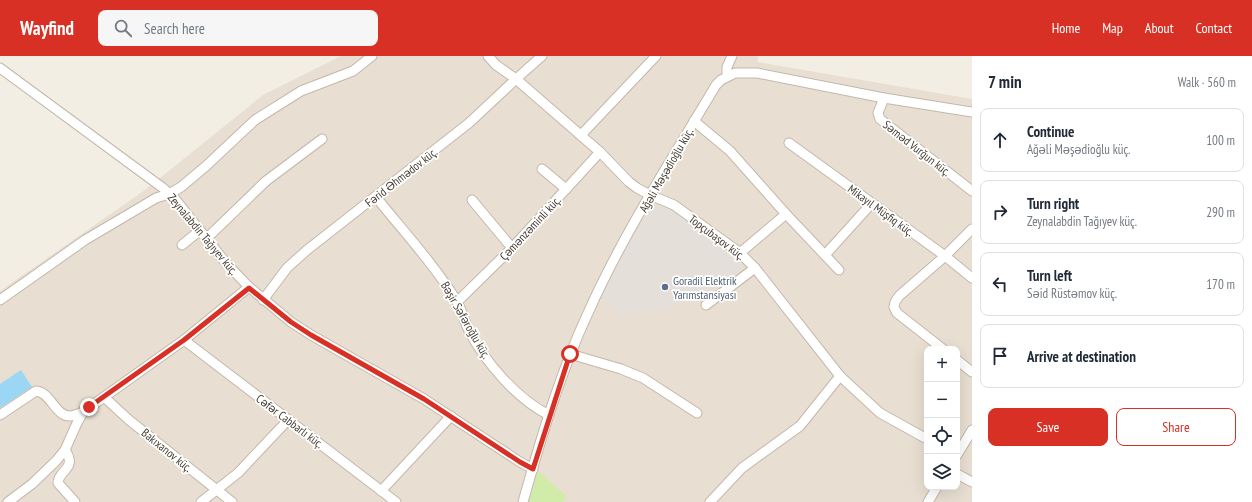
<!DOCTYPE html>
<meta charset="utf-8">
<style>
:root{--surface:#fff;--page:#f6f6f7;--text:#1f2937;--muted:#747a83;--line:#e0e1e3;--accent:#d93025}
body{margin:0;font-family:"PT Sans Narrow",sans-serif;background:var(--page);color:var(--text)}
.controls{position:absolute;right:12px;bottom:12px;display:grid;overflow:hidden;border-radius:8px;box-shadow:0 4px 16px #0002}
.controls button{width:36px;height:36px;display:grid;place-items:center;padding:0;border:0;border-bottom:1px solid var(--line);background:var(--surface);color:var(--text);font:20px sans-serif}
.stop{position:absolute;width:12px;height:12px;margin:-9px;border:3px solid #d93025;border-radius:50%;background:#fff}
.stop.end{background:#d93025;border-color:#fff;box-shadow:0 1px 4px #0008}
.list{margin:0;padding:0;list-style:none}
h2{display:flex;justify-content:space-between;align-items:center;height:52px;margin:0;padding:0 16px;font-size:17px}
h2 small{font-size:13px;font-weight:400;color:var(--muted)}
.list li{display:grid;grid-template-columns:26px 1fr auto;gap:12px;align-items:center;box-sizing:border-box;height:64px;margin:0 8px 8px;padding:0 8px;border:1px solid var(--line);border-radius:8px}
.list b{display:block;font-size:15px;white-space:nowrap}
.list p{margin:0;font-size:13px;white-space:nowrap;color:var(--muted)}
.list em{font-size:13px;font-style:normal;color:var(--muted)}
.actions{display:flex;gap:8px;padding:12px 16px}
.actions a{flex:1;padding:9px 0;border:1px solid var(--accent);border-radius:8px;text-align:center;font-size:14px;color:var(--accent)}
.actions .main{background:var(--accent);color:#fff}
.icon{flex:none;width:22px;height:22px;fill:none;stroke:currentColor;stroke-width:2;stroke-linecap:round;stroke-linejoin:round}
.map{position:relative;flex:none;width:972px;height:446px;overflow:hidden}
header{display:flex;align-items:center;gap:24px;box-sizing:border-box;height:56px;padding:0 20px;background:var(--accent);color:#fff}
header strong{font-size:19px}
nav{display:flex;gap:22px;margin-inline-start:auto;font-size:14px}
.search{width:280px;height:36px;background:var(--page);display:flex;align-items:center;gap:10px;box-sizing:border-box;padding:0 14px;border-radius:8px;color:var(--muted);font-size:15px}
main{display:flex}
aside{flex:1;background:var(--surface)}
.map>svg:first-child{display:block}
</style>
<header>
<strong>Wayfind</strong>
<div class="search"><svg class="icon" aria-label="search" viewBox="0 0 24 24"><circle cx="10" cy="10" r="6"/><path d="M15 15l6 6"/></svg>Search here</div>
<nav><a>Home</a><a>Map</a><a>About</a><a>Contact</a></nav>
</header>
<main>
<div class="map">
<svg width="972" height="446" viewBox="0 0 972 446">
<rect width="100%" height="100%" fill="#f3eee4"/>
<path fill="#e8dfd2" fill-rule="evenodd" d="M 341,0 L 758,0 L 758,6 L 972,43 L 972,446 L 0,446 L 0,235 L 145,134 L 263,39 ZM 927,293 L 957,293 L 957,431 L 927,431 Z"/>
<path fill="#e5dfd9" d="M 649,149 L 668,150 L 744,211 L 714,233 L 687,243 L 667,254 L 623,259 L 600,242 Z"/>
<path fill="#d1eba9" d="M 538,415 L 567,441 L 562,446 L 529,446 Z"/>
<path fill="#9bd6f5" d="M 21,314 L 32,331 L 0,352 L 0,328 Z"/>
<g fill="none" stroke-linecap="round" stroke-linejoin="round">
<g stroke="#c2b8a9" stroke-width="11">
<g id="minor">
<path d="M 488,0 L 496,9 L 516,23 L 600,96 L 629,126 L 637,132 L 650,139 L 674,149 L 740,197 L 755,212 L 840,320 L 880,357 L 927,383"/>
<path d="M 0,12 L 163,132 L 175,143 L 226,207 L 249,231 L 291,266 L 311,279 L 424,343 L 520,406 L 533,413"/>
<path d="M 727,20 L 727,11 L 732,0"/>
<path d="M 884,42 L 878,57 L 880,63 L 972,135"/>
<path d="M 694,65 L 730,95 L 786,158 L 839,214"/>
<path d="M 581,79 L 656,0"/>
<path d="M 789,87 L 945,200 L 972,222"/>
<path d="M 542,113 L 566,133"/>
<path d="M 376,141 C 403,175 433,207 456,244 C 462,253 464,265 469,275 C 486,307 517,343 549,359"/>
<path d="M 472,144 L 512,192"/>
<path d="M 206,183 L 266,125 L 322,83"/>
<path d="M 182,189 L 199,175"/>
<path d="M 740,197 L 786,158"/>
<path d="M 825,199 L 872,147"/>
<path d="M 0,244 L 85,184 L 156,142 L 169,138 L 181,131 L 206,110 L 255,64 L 301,35 L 353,15 L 372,0"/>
<path d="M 263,244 L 287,212 L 307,194 L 469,67 L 516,23 L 542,0"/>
<path d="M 458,245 L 512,192 L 600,96"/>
<path d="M 706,249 L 755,212"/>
<path d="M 184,284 L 396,446"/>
<path d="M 943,293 L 897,257 L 894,251 L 895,246 L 899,240 L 945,200 L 972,173"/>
<path d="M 570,298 L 621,313 L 643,322 L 697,357"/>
<path d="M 957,304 L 972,316"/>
<path d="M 104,341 L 129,364 L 232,446"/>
<path d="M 0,359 L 36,335 C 51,336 55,361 71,360 C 75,359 80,357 83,356"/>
<path d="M 65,394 C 78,413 58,414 58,427 L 75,446"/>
<path d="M 957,399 L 972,374"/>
<path d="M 957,418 L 972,426"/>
<path d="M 381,435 L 451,360"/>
<path d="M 8,446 L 32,428 L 56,405 L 65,394 L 77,367 L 83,356 L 184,284 L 249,231"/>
<path d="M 201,446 L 238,417 L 288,364"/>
<path d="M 523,446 C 541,382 560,317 588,257 C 623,178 672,103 716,29 L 721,24 L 735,17 L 757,17 L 884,42 L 972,56"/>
<path d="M 710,446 L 742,412 L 800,370 L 840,320"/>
<path d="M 928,446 L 937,431"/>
</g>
</g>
<use href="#minor" stroke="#fff" stroke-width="9"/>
</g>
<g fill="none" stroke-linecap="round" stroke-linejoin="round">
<path stroke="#d93025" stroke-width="5" d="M 89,351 L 184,284 L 249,232 L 291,266 L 311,279 L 424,343 L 520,406 L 533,413 L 570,298"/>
</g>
<circle fill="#5c6f8a" stroke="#fff" stroke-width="1.5" cx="665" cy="231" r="4"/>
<g text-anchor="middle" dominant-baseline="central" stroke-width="3.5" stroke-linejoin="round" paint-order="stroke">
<g font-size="12" fill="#463e33" stroke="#fff">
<text transform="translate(917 92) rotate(38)">Səməd Vurğun küç.</text>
<text transform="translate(666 114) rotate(-60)">Ağəli Məşədioğlu küç.</text>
<text transform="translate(401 121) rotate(-38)">Fərid Əhmədov küç.</text>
<text transform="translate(881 154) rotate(36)">Mikayıl Müşfiq küç.</text>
<text transform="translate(530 172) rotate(-47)">Çəmənzəminli küç.</text>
<text transform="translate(203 178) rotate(50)">Zeynalabdin Tağıyev küç.</text>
<text transform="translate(717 181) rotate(37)">Topçubaşov küç.</text>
<text transform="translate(466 264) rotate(60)">Bəşir Səfəroğlu küç.</text>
<text transform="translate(290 365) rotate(37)">Cəfər Cabbarlı küç.</text>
<text transform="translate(167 394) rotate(39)">Bakıxanov küç.</text>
</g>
<g font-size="12" fill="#4e5e75" stroke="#fff" text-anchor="start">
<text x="673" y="224">Goradil Elektrik<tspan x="673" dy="14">Yarımstansiyası</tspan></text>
</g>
</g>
</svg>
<div class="controls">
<button>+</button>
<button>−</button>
<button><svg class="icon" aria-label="locate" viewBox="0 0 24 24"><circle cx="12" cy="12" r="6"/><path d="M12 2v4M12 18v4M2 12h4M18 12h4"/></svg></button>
<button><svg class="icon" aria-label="layers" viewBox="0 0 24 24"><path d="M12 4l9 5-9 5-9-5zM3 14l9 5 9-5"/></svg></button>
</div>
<div class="stop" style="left:570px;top:298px"></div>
<div class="stop end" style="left:89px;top:351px"></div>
</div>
<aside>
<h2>7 min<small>Walk · 560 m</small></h2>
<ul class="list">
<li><svg class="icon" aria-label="ahead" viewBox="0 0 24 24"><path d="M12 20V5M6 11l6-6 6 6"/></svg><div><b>Continue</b><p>Ağəli Məşədioğlu küç.</p></div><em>100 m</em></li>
<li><svg class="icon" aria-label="right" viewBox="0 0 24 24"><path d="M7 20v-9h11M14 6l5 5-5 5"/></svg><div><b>Turn right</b><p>Zeynalabdin Tağıyev küç.</p></div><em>290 m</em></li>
<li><svg class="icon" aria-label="left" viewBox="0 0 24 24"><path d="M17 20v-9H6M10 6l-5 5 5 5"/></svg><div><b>Turn left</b><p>Səid Rüstəmov küç.</p></div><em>170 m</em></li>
<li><svg class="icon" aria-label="arrive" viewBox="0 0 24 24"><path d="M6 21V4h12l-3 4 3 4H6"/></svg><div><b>Arrive at destination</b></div></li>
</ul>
<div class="actions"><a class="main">Save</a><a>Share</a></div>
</aside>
</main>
